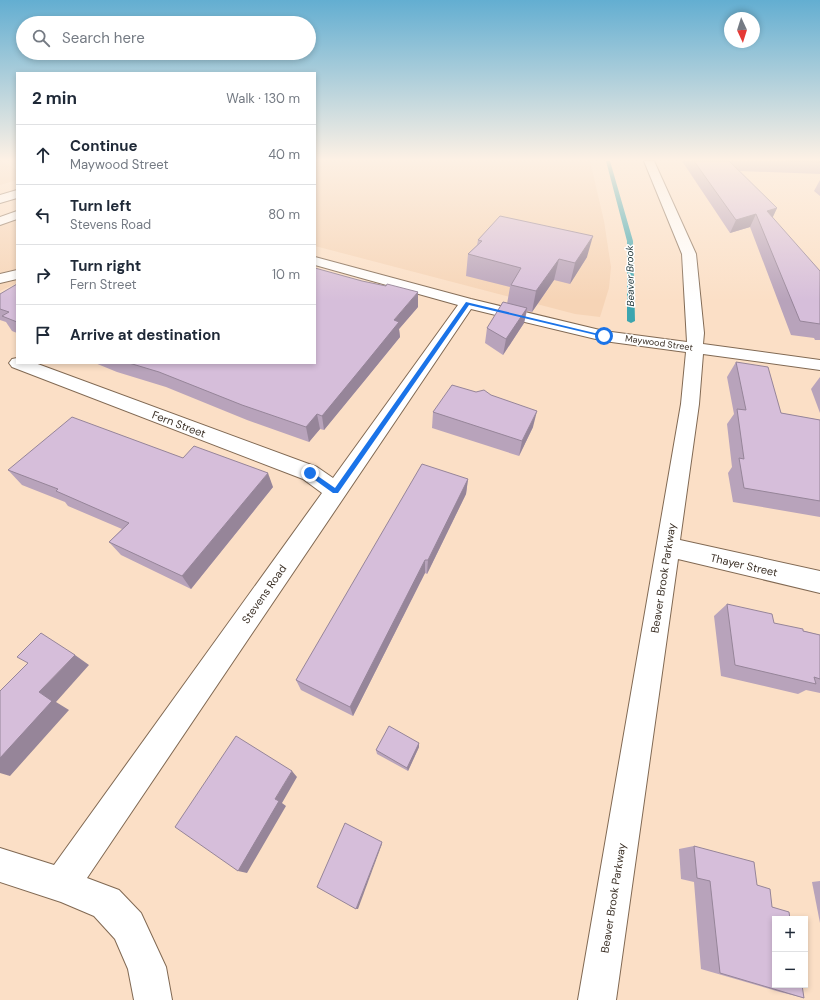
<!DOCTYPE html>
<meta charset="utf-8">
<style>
:root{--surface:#fff;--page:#f2f2f3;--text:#1f2937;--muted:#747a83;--line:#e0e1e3}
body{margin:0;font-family:"DM Sans",sans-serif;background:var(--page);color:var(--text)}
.controls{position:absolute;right:12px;bottom:12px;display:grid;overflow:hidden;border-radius:0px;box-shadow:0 2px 6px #0003}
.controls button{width:36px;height:36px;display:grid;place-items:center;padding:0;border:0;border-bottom:1px solid var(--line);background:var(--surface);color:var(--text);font:20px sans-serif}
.compass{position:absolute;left:724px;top:12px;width:36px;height:36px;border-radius:50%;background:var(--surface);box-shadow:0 2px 6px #0003;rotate:176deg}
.stop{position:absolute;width:12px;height:12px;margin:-9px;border:3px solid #1a73e8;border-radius:50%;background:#fff}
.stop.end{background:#1a73e8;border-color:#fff;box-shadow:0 1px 4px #0008}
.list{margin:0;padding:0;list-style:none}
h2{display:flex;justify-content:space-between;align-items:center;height:52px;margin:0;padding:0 16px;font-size:17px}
h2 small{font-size:13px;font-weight:400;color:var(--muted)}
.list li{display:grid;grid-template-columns:26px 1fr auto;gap:12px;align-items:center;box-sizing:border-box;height:60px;padding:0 16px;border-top:1px solid var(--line)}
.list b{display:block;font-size:15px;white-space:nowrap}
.list p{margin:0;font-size:13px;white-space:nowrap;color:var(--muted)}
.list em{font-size:13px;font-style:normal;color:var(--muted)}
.icon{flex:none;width:22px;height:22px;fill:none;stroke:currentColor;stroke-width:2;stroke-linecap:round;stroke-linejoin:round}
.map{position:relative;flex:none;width:820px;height:1000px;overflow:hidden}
.search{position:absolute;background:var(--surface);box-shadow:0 2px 6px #0003;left:16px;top:16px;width:300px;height:44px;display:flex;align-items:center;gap:10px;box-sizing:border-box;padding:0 14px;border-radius:22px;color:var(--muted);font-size:15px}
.panel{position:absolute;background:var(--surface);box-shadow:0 2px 6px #0003;left:16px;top:72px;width:300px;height:292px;border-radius:0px}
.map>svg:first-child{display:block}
</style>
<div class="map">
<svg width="820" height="1000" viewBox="0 0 820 1000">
<rect width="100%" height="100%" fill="#fbdfc6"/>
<g fill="#f6d4b6">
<path d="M 0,161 L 17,170 L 17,180 L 0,185 Z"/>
<path d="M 315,161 L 590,161 L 604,221 L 611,267 L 609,288 L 600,317 L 575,314 L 315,246 Z"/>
<path d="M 17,210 L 17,283 L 0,291 L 0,216 Z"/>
</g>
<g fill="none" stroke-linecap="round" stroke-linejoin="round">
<path fill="#3ca5af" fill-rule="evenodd" d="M 606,161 L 610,161 L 633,241 L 635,321 L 631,323 L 627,321 L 627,241 Z"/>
<g stroke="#816953" stroke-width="2">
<g id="minor">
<path d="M 644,161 L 654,161 L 696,254 L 704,333 L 703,344 L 820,360 L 820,370 L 703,354 L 699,404 L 680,540 L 820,571 L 820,593 L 678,559 L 616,1000 L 578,1000 L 681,404 L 686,352 L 604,341 L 471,309 L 87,878 L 119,890 L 141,913 L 166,967 L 172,1000 L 134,1000 L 128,969 L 115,939 L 94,916 L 61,902 L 0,882 L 0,848 L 54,865 L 322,493 L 303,479 L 12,367 L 9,363 L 12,359 L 17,358 L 17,363 L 35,363 L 317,467 L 333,478 L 458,305 L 315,265 L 315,257 L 471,299 L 604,331 L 687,342 L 682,254 Z"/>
<path d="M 17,211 L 17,219 L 0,225 L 0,217 Z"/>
<path d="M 17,270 L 17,279 L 0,283 L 0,274 Z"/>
</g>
</g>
<g stroke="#816953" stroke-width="2">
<path id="highway" d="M 17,190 L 17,198 L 0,203 L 0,195 Z"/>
</g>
<use href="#minor" fill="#fff" fill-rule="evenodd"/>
<use href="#highway" fill="#fff" fill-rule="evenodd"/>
</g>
<g fill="#b8a3bb">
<path d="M 682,161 L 820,161 L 820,174 L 740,171 L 777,208 L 772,218 L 820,271 L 820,340 L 815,340 L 814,338 L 791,335 L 750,227 L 730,233 Z"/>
<path d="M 820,180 L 820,196 L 814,191 Z"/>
<path d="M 478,240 L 587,257 L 570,284 L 554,280 L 532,312 L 527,311 L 524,323 L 503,355 L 485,343 L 487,328 L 507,304 L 510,287 L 466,276 L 468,254 L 477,245 Z"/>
<path d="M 17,284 L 17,333 L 12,331 L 6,322 L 0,320 L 0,294 Z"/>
<path d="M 418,307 L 399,329 L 400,337 L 365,380 L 324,430 L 320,429 L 309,442 L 247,420 L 166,387 L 117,372 L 95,363 L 315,363 Z"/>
<path d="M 736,362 L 781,413 L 820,420 L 820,517 L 733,502 L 728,473 L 732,467 L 727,424 L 734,414 L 727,377 Z"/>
<path d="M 820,377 L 820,413 L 811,389 Z"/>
<path d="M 433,412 L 533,427 L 519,456 L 432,428 Z"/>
<path d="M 183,458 L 273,487 L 191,589 L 121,555 L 109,542 L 122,529 L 68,506 L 65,502 L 22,485 L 8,470 Z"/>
<path d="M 468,479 L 466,494 L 427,574 L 425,573 L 353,716 L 301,690 L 296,680 Z"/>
<path d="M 727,604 L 774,623 L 820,635 L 820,693 L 806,690 L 798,694 L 721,676 L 714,616 Z"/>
<path d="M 419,743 L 419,747 L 408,771 L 377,754 L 376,750 Z"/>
<path d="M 694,846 L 757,885 L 772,907 L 804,998 L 780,992 L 701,969 L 694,882 L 681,879 L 679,849 Z"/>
<path d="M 820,881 L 820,923 L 812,882 Z"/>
</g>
<g fill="#968599">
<path d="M 777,208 L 771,221 L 767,211 Z"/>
<path d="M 756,214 L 750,227 L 730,233 L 736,220 Z"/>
<path d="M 593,236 L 587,257 L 570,284 L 575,263 Z"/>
<path d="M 559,259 L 554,280 L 532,312 L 536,291 Z"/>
<path d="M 418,292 L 418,307 L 399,329 L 400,337 L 365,380 L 324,430 L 322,416 L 394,320 Z"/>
<path d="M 527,308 L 524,323 L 503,355 L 506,339 Z"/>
<path d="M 537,411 L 533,427 L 519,456 L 522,441 Z"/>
<path d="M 317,414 L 320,429 L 309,442 L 306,427 Z"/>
<path d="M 268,473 L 273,487 L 191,589 L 182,576 Z"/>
<path d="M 468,479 L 466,494 L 427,574 L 428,560 Z"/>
<path d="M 425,560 L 425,573 L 353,716 L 350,707 Z"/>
<path d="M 75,655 L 89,665 L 56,702 L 69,710 L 10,776 L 0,773 L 0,758 L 39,692 Z"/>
<path d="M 419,743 L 419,747 L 408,771 L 407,768 Z"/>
<path d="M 292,771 L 297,777 L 282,803 L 286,806 L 247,873 L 238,871 L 275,799 Z"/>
<path d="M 382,842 L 382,844 L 358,909 L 356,909 Z"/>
</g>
<g fill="#d6beda" stroke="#968599">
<path d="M 694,161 L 729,161 L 777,208 L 767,211 L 820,271 L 820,324 L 800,321 L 756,214 L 736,220 Z"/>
<path d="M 788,161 L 820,161 L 820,162 Z"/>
<path d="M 500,216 L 593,236 L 575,263 L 559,259 L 536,291 L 511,285 L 521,268 L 468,254 L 482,241 L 478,240 Z"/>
<path d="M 315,268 L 362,281 L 386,286 L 387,284 L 418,292 L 394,320 L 399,322 L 364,365 L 322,416 L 317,414 L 306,427 L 242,405 L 159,372 L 129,363 L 315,363 Z"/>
<path d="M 17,284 L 17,322 L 2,316 L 9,312 L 0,309 L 0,294 Z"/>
<path d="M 503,302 L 527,308 L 506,339 L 487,328 Z"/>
<path d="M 736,362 L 768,367 L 781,413 L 820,420 L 820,501 L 744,488 L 739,458 L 744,459 L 737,409 L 746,410 Z"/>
<path d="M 452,385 L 476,392 L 484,390 L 491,395 L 537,411 L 522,441 L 433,412 Z"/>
<path d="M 72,417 L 183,458 L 194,446 L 268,473 L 182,576 L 109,542 L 129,523 L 56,491 L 58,489 L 8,470 Z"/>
<path d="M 422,464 L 468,479 L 428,560 L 425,560 L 350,707 L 296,680 Z"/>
<path d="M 727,604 L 772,614 L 774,623 L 803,629 L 803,631 L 820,635 L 820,679 L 814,677 L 816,684 L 735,665 Z"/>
<path d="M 41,633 L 75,655 L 39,692 L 52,701 L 0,758 L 0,691 L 28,663 L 17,657 Z"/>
<path d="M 389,726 L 419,743 L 407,768 L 376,750 Z"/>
<path d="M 236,736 L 292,771 L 275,799 L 279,801 L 238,871 L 175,827 Z"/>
<path d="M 345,823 L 382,842 L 356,909 L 317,887 Z"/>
<path d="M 694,846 L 754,862 L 757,885 L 770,889 L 772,907 L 789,912 L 790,919 L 775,919 L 775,985 L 802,985 L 804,998 L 720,973 L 710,881 L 697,878 Z"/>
</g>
<linearGradient id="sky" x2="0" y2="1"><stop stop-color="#63aed1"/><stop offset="0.53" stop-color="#fdf1e5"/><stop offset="1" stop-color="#fdf1e5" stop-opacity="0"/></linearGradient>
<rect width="820" height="301" fill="url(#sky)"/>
<path fill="#1a73e8" d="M 466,302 L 607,336 L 604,337 L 469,305 L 338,493 L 333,493 L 308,475 L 308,472 L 312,472 L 335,488 Z"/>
<g text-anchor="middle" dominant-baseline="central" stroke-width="3" stroke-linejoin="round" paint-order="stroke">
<g font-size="9" fill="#3b3026" stroke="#fff">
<text transform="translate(659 343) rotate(8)">Maywood Street</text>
</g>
<g font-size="10" font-style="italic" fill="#183032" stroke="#fff">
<text transform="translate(630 276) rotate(-91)">Beaver Brook</text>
</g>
<g font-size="11" fill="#3b3026" stroke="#fff">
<text transform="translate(179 424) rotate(21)">Fern Street</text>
<text transform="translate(744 565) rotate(13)">Thayer Street</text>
<text transform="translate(663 578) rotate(-81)">Beaver Brook Parkway</text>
<text transform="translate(264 594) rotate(-55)">Stevens Road</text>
<text transform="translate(613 898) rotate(-81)">Beaver Brook Parkway</text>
</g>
</g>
</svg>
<div class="controls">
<button>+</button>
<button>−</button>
</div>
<svg class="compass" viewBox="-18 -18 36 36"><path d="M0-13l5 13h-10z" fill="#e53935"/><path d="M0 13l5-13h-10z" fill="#747a83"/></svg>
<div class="stop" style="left:604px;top:336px"></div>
<div class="stop end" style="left:310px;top:473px"></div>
<div class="search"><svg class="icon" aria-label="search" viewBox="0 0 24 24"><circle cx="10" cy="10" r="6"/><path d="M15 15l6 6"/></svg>Search here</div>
<section class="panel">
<h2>2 min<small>Walk · 130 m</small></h2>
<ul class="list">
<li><svg class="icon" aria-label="ahead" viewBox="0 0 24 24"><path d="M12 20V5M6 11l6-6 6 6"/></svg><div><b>Continue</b><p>Maywood Street</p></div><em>40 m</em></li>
<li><svg class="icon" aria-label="left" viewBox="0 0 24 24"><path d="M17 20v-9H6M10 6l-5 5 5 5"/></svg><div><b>Turn left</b><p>Stevens Road</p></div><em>80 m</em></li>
<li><svg class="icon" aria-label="right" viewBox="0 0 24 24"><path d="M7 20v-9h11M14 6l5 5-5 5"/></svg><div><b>Turn right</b><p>Fern Street</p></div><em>10 m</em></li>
<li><svg class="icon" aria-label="arrive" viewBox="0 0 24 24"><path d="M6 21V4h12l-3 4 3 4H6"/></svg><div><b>Arrive at destination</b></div></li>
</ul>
</section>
</div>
